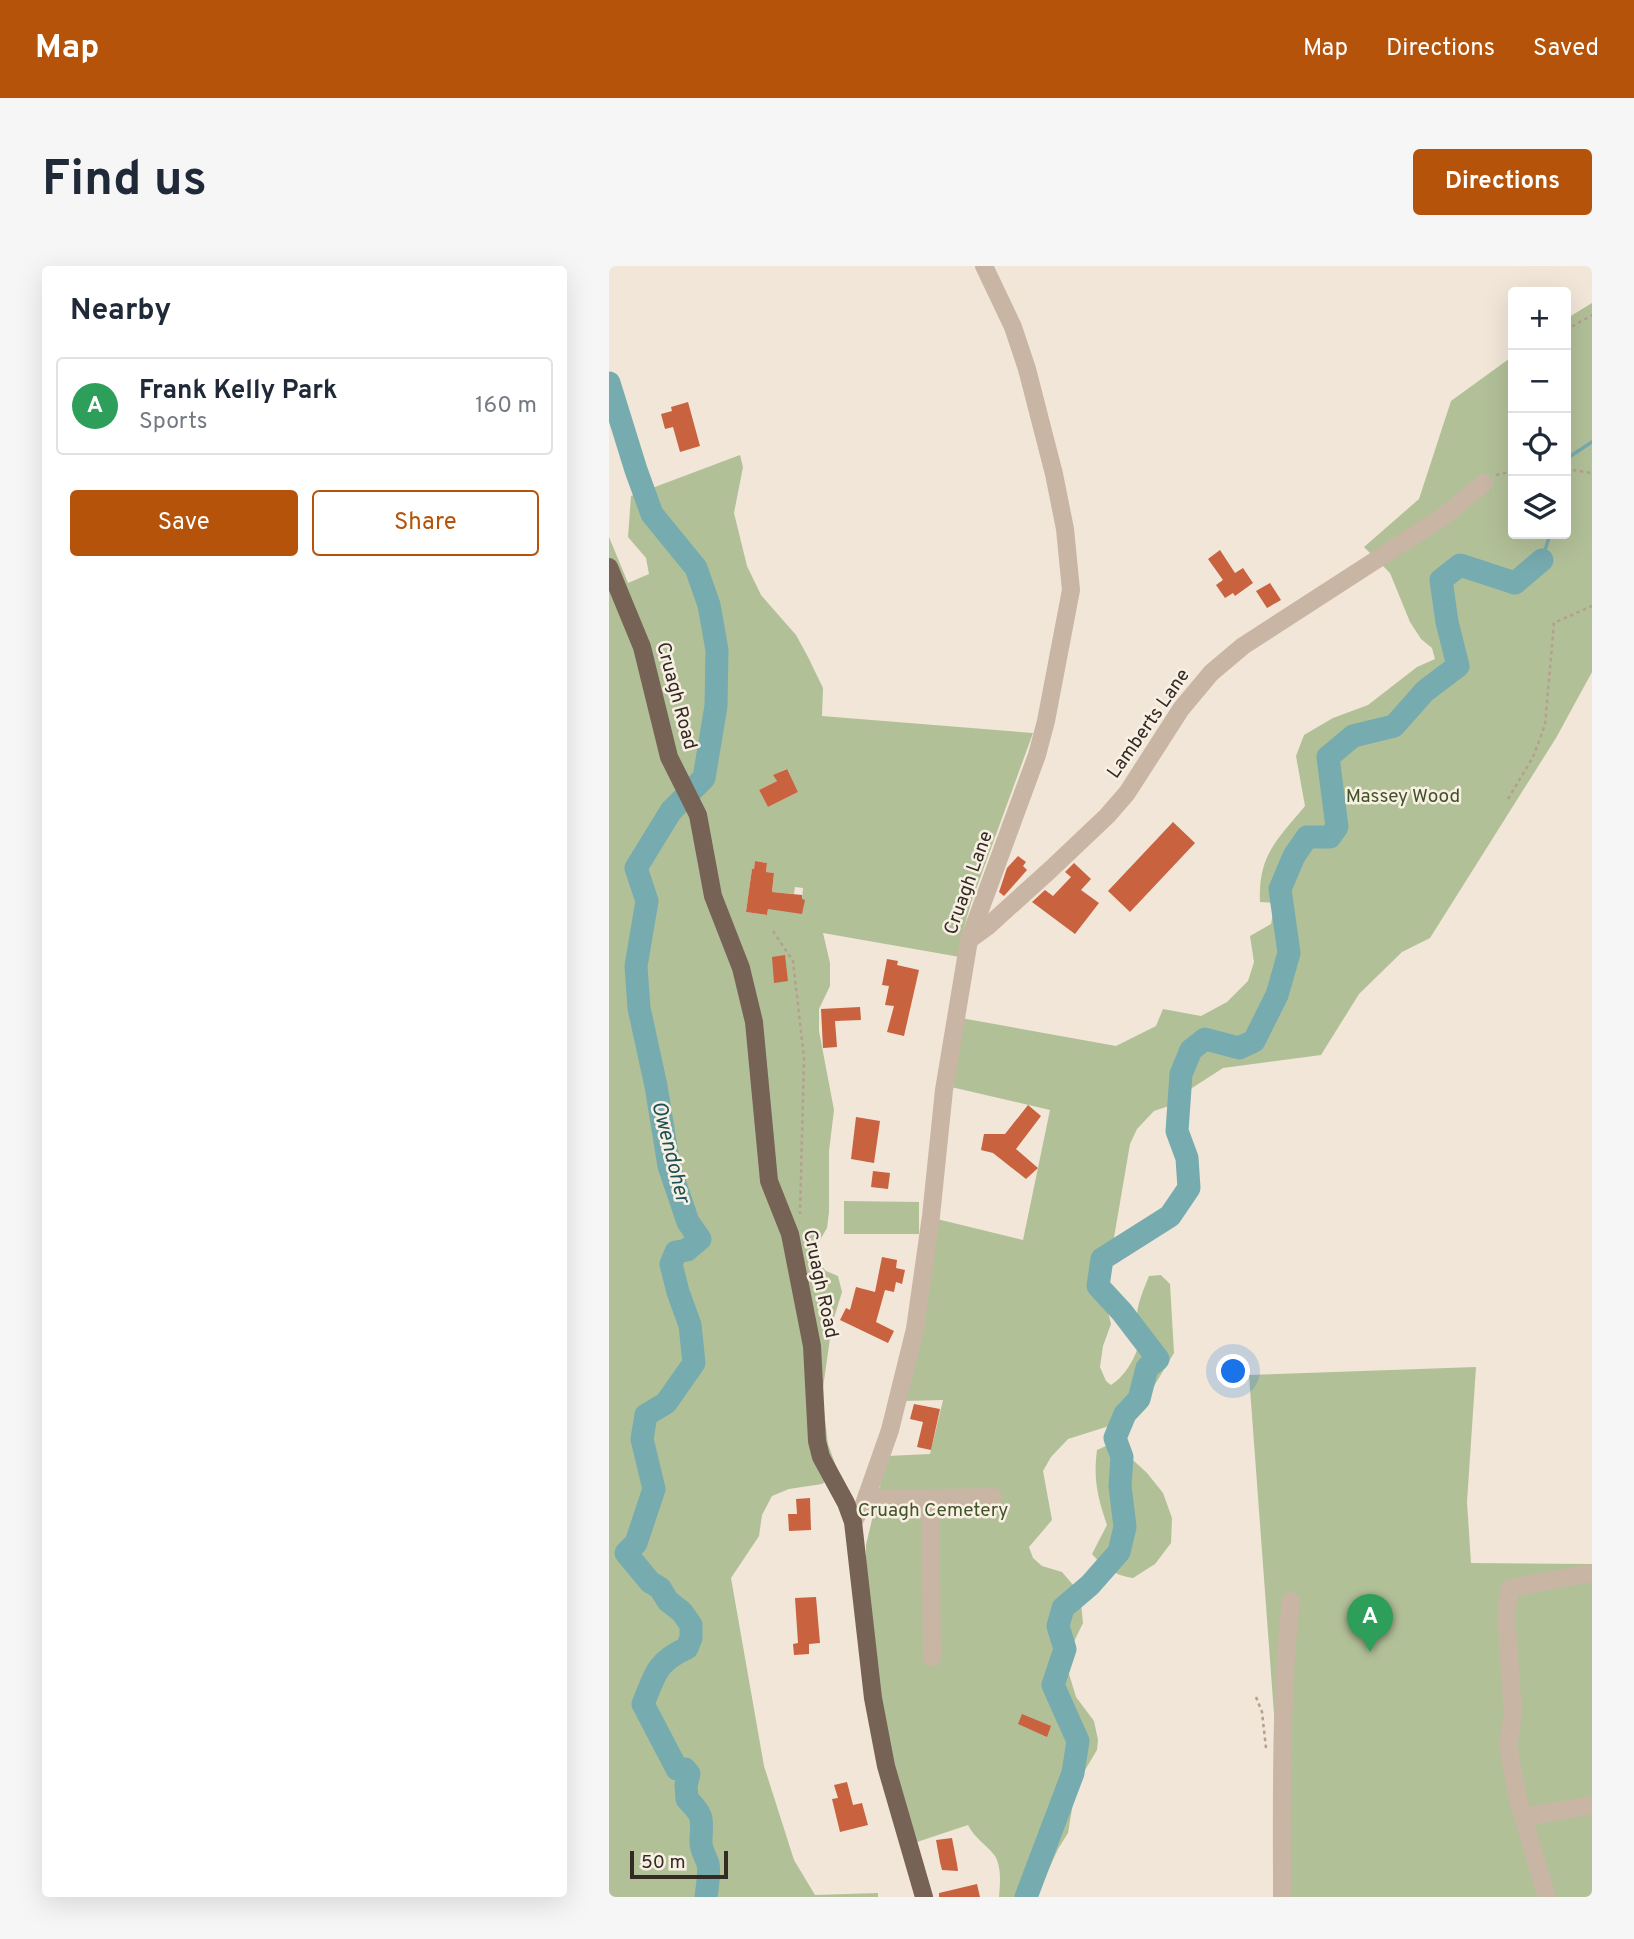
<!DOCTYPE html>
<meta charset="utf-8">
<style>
:root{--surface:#fff;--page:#f6f6f7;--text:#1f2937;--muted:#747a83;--line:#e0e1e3;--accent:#b45309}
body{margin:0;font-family:Overpass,sans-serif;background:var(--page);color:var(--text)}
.controls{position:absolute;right:21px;top:21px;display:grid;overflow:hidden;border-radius:7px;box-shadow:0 7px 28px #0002}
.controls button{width:63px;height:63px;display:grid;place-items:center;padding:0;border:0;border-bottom:2px solid var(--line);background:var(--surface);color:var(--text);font:35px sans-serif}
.scale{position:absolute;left:21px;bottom:18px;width:98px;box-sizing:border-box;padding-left:7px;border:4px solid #342a26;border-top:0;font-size:19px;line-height:24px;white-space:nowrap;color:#342a26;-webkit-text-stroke:5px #f9f0e4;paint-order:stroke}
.you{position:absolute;left:625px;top:1106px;width:24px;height:24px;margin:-18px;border:5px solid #fff;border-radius:50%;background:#1a73e8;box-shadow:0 0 0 10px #1a73e833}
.badge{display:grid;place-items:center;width:46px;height:46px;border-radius:50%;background:var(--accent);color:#fff;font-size:23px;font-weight:700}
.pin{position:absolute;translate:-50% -58px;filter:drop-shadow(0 2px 4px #0008)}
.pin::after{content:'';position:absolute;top:37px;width:24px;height:21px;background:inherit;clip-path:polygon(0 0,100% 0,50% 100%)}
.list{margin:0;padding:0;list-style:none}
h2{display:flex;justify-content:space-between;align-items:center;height:91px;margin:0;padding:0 28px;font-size:30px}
h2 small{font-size:23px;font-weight:400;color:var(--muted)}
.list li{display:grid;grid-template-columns:46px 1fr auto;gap:21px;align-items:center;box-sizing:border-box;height:98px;margin:0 14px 14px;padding:0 14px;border:2px solid var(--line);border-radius:7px}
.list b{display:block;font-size:26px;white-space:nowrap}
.list p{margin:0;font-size:23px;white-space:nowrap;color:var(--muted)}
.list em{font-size:23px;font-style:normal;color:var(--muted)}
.actions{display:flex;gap:14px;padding:21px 28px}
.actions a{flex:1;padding:16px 0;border:2px solid var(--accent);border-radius:7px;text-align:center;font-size:24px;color:var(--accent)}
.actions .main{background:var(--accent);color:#fff}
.icon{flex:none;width:38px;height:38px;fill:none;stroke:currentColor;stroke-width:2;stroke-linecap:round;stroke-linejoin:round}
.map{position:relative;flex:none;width:983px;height:1631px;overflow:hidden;border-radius:7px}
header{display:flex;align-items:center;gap:42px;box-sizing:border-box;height:98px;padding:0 35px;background:var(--accent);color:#fff}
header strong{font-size:33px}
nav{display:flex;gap:38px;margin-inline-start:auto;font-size:24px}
.intro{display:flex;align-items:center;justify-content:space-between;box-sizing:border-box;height:168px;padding:0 42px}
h1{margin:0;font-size:49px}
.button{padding:18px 32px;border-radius:7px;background:var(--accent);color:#fff;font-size:24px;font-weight:700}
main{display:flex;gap:42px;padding:0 42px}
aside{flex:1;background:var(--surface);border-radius:7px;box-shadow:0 7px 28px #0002}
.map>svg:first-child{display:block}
</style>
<header>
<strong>Map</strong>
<nav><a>Map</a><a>Directions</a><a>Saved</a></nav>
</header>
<div class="intro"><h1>Find us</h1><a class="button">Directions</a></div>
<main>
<aside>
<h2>Nearby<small></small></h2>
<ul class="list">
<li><span class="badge" style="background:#2e9e5b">A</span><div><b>Frank Kelly Park</b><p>Sports</p></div><em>160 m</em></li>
</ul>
<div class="actions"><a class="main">Save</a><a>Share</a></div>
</aside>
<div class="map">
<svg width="983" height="1631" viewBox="0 0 983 1631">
<rect width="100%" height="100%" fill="#f1e6d8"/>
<g fill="#b2c098" fill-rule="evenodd">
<path d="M 983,37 L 983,406 L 947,472 L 821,672 L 793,686 L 750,728 L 712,789 L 614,802 L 583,822 L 572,836 L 545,845 L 528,863 L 521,878 L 495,1030 L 502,1058 L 494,1080 L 491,1101 L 497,1115 L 502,1119 C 515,1111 527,1092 530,1077 C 531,1068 528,1058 528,1049 C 529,1035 535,1023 540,1010 L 552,1009 L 561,1018 L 565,1087 L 545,1120 L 535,1141 L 516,1155 L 459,1173 L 442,1191 L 434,1205 L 443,1254 L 420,1281 L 424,1292 L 433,1300 L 453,1306 L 471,1327 L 474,1357 L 460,1386 L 460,1408 L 467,1431 L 485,1455 L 489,1474 L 488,1484 L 467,1519 L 459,1567 L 449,1583 L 427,1631 L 390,1631 C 391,1618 393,1602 386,1590 C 378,1579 365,1572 359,1559 L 308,1576 L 283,1495 L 270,1423 L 257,1313 L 257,1279 L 278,1190 L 321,1188 L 334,1134 L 293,1135 L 328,953 L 414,974 L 441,844 L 342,821 L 352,752 L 507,780 L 547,760 L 554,743 L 592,750 L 618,736 L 639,715 L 645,696 L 641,670 L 662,658 L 666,637 L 651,636 C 649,589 668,574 696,540 L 687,490 L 695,469 L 724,452 L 759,439 L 808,401 L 826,393 L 823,382 L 812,373 L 801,356 L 781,307 L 755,281 L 810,233 L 842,135 L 904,90 L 904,268 L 957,268 L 957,53 Z"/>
<path d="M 131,189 L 134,201 L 125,247 L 138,300 L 152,329 L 187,369 L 199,391 L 214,422 L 213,450 L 424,467 L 362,637 L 351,676 L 351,691 L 214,667 L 221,697 L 221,720 L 210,743 L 210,765 L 225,844 L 220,885 L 220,946 L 218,962 L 208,979 L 209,996 L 217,1005 L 229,1010 L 233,1026 L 223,1058 L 213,1129 L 219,1178 L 229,1206 L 213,1218 L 180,1223 L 163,1230 L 153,1249 L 150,1270 L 122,1312 L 155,1500 L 185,1594 L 206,1629 L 269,1627 L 269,1631 L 0,1631 L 0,271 L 19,317 L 40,308 L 37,292 L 19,271 L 22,230 ZM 177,503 L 189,526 L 159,541 L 150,524 L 168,515 L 165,509 ZM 146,595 L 158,597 L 157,606 L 165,607 L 163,626 L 185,628 L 186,621 L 194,622 L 193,633 L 159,643 L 158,649 L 137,646 L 143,603 L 145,603 Z"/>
<path d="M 235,935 L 310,936 L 310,968 L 235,968 Z"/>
<path d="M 867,1101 L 858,1236 L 862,1297 L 983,1298 L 983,1631 L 666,1631 L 667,1475 L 640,1109 Z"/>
<path d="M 499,1179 L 513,1184 L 538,1207 L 554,1227 L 563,1252 L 562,1277 L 546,1298 L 524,1312 C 505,1309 495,1302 483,1288 L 498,1259 C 489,1232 484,1214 488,1184 Z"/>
</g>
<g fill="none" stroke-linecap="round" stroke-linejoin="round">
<g stroke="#76abaf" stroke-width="3.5">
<path d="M 957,193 L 983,176"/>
<path d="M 933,294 L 941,268"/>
</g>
<g stroke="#76abaf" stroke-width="23">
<path d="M 0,117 L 27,204 L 43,248 L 87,302 L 100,339 L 108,384 L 107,440 L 95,512 L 62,545 L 27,602 L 38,635 L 27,700 L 30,742 L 47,820 L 60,900 L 79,956 L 91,973 L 78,984 L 67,986 L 62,998 L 69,1026 L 81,1059 L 85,1097 L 57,1137 L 37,1149 L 33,1173 L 45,1223 L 27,1277 L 17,1287 L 41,1316 L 51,1322 L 59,1335 L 73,1346 L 82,1359 L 82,1372 L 78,1382 C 47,1396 46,1409 34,1438 L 68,1503 L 76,1503 L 80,1508 L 77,1519 L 78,1533 C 97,1552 92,1553 92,1577 C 92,1584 97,1591 99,1598 C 101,1608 98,1621 97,1631"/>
<path d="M 417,1631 L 464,1507 L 469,1475 L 444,1419 L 456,1383 L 449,1360 L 454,1342 L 481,1319 L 510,1286 L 516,1261 L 511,1220 L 513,1191 L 506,1172 L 516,1148 L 530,1133 L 538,1102 L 549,1093 L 513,1046 L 489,1020 L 493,993 L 561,950 L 580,922 L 578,892 L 568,865 L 572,808 L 582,784 L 596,773 L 630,782 L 645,775 L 668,729 L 680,687 L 671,623 L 685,590 L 698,571 L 721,571 L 728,561 L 719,491 L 744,470 L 785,460 L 816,425 L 849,400 L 838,356 L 832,314 L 851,299 L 906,317 L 933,294"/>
</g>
</g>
<g fill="#c8623f">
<path d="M 79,136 L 91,180 L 71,186 L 64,161 L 56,163 L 52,148 L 63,145 L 62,141 Z"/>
<path d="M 611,284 L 626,307 L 634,302 L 644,317 L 626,330 L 624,327 L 616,332 L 607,319 L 614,314 L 599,293 Z"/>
<path d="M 661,317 L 672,334 L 658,342 L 647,325 Z"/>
<path d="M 178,503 L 189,526 L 159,541 L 150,524 L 168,515 L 164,509 Z"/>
<path d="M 564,556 L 586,577 L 521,646 L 499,625 Z"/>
<path d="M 409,590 L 417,596 L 414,600 L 418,604 L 395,630 L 390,626 L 398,602 Z"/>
<path d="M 146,595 L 158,597 L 157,606 L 165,607 L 163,626 L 193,629 L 193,633 L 196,634 L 193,648 L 159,643 L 158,649 L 137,646 L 143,603 L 145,603 Z"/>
<path d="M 465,597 L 482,613 L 472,624 L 490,637 L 466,668 L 423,636 L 436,624 L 444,630 L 462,611 L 456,606 Z"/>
<path d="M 176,689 L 179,715 L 165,717 L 163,691 Z"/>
<path d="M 278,693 L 289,695 L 288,699 L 310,704 L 295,770 L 278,766 L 285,740 L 276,739 L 280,720 L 273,719 Z"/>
<path d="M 251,741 L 252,754 L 226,755 L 228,781 L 214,782 L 212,743 Z"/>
<path d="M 419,839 L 432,850 L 407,883 L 429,902 L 417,913 L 384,887 L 372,884 L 375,868 L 396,868 Z"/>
<path d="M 247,851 L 271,855 L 265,897 L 242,893 Z"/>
<path d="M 264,905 L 281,907 L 279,923 L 262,921 Z"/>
<path d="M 273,991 L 288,994 L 287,1002 L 296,1004 L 293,1018 L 287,1016 L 285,1026 L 276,1024 L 267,1056 L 285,1065 L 279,1077 L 231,1054 L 237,1042 L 241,1044 L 247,1021 L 266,1026 Z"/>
<path d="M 305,1138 L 331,1143 L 322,1184 L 308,1181 L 314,1156 L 301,1153 Z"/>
<path d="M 201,1232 L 202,1264 L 180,1265 L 179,1248 L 188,1248 L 187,1233 Z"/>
<path d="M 207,1331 L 211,1377 L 200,1378 L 200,1388 L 185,1389 L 184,1378 L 189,1377 L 186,1332 Z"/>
<path d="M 413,1448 L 442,1460 L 438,1471 L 409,1458 Z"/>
<path d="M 238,1516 L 244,1539 L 253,1537 L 259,1559 L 231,1566 L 223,1533 L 229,1532 L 225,1519 Z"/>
<path d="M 343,1572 L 348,1598 L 349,1605 L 333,1604 L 331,1596 L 327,1574 Z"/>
<path d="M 368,1618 L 371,1631 L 330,1631 L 330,1627 Z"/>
</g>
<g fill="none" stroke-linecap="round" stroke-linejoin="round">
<g stroke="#b59f8e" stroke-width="2.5" stroke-dasharray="3.5 3.5" stroke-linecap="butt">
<path d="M 957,64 L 983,49"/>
<path d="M 957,203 L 983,207"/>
<path d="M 887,209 L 904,205"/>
<path d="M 899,533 L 924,491 L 936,459 L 945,357 L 983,340"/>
<path d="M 164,665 L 184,695 L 195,792 L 191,948"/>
<path d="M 647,1431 L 653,1446 L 657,1482"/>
</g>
<g stroke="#c9b5a4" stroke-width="18">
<path d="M 360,674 L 378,661 L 441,604 L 498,550 L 518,527 L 572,443 L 602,407 L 634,380 L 835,250 L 875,217"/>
<path d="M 258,1229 L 277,1233 L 384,1231"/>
<path d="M 321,1232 L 323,1391"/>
<path d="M 244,1256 L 255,1238 L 281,1164 L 306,1063 L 322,950 L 335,824 L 360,674 L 428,489 L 437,455 L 462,324 L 456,263 L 445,208 L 418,103 L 404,61 L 375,0"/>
<path d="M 915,1551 L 983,1539"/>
<path d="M 673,1631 C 673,1532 671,1433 682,1335"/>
<path d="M 938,1631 L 910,1538 L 899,1479 L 904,1448 L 897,1347 L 901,1322 L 983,1307"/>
</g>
<path stroke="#776256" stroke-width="18" d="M 0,301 L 33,381 L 60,491 L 89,549 L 104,630 L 132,702 L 145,756 L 160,915 L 181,968 L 203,1080 L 208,1175 L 212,1191 L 237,1237 L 244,1256 L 264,1432 L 277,1500 L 315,1631"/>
</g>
<g text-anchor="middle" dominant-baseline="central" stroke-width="5" stroke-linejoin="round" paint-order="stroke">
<g font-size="19" fill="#342a26" stroke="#f9f0e4">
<text transform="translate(67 430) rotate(75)">Cruagh Road</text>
<text transform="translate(540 458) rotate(-55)">Lamberts Lane</text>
<text transform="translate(360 617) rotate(-70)">Cruagh Lane</text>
<text transform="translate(211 1018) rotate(78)">Cruagh Road</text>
</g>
<g font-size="19" fill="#435329" stroke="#f9f0e4">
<text x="794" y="531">Massey Wood</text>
<text x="324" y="1245">Cruagh Cemetery</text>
</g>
<g font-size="21" font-style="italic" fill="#1b5156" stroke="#f9f0e4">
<text transform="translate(61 886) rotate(76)">Owendoher</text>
</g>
</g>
</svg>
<div class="controls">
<button>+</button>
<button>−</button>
<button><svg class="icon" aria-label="locate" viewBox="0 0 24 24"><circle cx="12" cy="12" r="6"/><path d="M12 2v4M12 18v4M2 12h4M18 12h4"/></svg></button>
<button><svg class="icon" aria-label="layers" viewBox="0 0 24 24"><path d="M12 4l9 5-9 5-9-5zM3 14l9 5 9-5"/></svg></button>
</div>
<div class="scale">50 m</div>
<div class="you"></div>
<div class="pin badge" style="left:761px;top:1386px;background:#2e9e5b">A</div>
</div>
</main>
